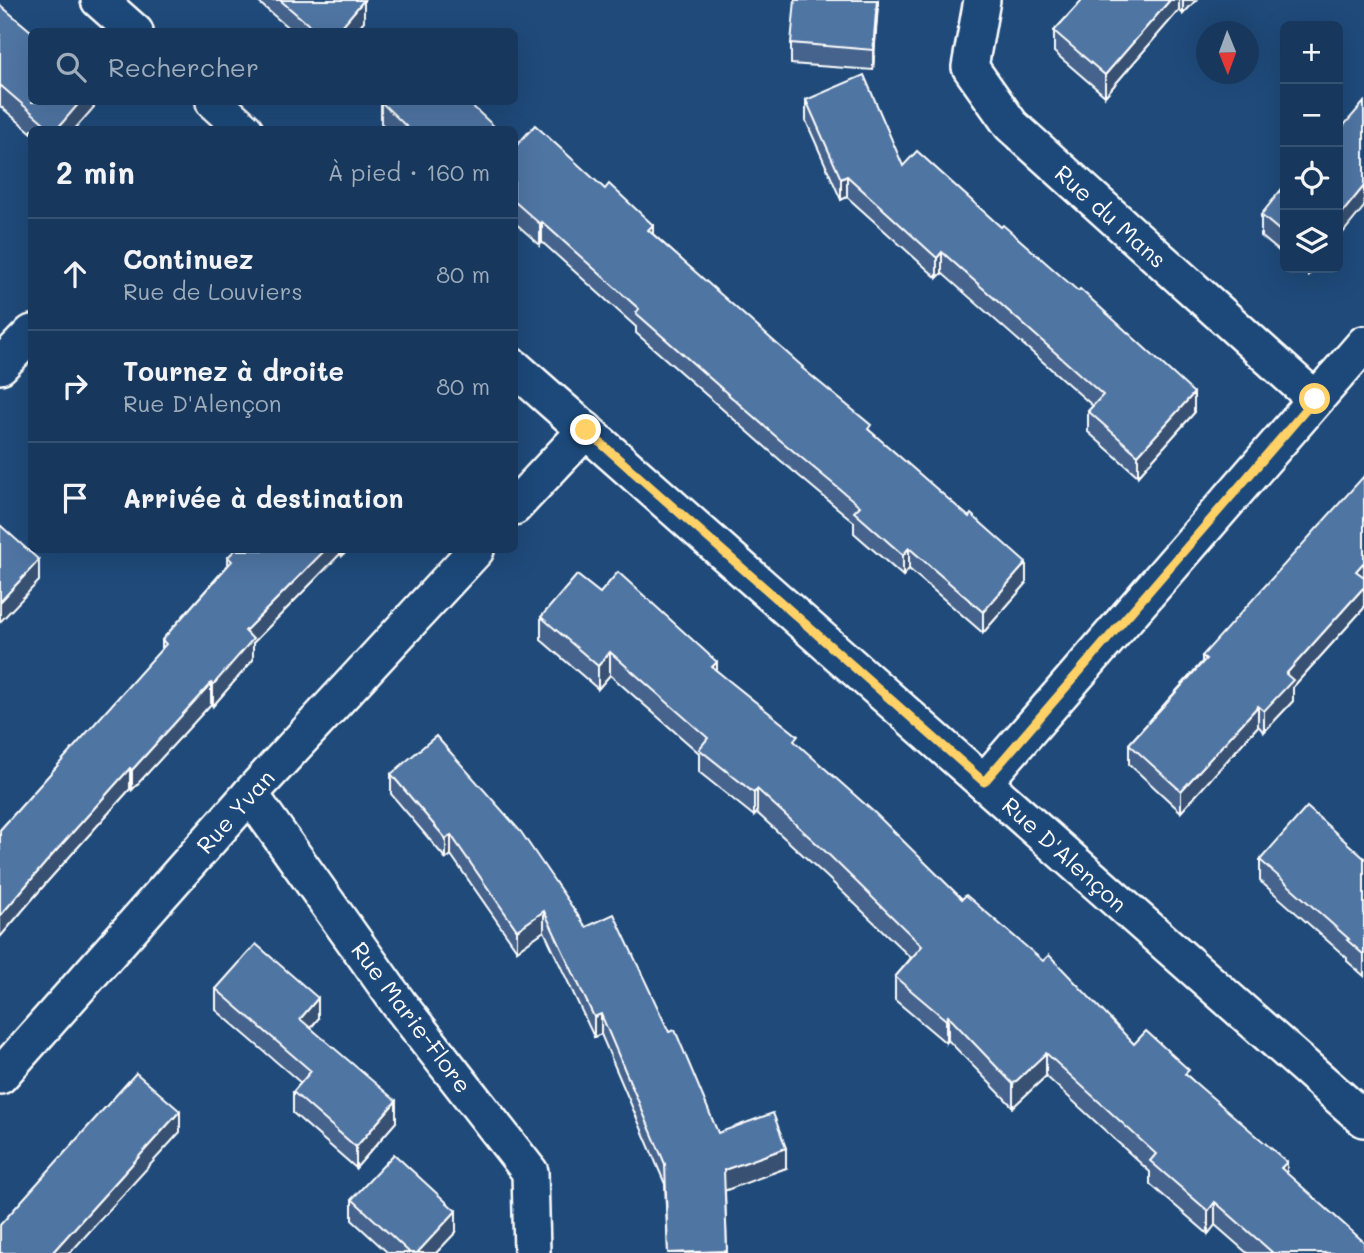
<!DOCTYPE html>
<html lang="fr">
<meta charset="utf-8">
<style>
:root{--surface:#17385c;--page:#244365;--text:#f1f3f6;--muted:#9eacbb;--line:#365272}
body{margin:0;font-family:Mali,sans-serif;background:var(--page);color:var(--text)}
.controls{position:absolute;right:21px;top:21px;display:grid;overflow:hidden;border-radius:10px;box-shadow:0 7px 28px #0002}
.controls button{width:63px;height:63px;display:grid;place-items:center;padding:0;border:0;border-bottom:2px solid var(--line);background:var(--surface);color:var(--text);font:35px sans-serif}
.compass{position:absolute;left:1196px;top:21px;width:63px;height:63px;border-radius:50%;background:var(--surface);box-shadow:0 7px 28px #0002;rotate:179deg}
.stop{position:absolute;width:21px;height:21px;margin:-16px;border:5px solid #ffd166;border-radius:50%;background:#fff}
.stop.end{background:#ffd166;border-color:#fff;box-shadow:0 2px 7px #0008}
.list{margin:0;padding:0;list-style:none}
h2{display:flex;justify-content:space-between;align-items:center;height:91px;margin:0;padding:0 28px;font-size:30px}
h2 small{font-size:23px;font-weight:400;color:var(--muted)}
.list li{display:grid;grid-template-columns:46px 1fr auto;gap:21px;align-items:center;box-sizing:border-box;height:112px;padding:0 28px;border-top:2px solid var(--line)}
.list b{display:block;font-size:26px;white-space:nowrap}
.list p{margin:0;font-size:23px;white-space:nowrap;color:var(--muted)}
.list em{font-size:23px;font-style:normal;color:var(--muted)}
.icon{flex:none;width:38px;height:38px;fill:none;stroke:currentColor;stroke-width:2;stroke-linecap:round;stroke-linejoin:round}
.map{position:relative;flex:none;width:1364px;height:1253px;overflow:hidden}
.search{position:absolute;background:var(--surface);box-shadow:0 7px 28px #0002;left:28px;top:28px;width:490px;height:77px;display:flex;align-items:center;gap:18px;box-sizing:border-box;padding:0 24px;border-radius:10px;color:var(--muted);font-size:26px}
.panel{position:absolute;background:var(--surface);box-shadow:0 7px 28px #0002;left:28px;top:126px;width:490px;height:427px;border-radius:10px}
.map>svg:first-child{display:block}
</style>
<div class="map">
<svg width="1364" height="1253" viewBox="0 0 1364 1253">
<rect width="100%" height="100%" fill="#1f4a7a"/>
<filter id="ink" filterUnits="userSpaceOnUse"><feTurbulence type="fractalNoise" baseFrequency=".0143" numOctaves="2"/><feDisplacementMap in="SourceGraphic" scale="14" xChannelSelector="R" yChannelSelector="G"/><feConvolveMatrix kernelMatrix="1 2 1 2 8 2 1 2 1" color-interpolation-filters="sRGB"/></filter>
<g filter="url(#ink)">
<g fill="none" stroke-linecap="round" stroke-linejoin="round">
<g stroke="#fff" stroke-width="40">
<g id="street">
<path d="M 99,0 L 135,32"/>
<path d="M 982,0 L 970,67 L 1011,125 L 1315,399"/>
<path d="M 214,102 L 245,130"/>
<path d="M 0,366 L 32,333"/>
<path d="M 514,367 L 1364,1119"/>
<path d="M 514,507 L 586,430"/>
<path d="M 984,782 L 1364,344"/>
<path d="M 250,794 L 399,1004 L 530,1172 L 532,1253"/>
<path d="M 0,1076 L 250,794 L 476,550"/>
</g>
</g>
<use href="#street" stroke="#1f4a7a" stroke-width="35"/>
</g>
<g fill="#45648c" stroke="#fff" stroke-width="2">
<path d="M 256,0 L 364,0 L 364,21 L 355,32 L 293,32 Z"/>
<path d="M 878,0 L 873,70 L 791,64 L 791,43 Z"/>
<path d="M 1082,0 L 1196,0 L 1183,14 L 1179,10 L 1105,96 L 1054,52 L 1054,31 Z"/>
<path d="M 0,5 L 94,102 L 94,107 L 74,130 L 32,130 L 32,133 L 0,106 Z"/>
<path d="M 806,100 L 903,166 L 1194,413 L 1138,476 L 1088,432 L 1088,411 L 1093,406 L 942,273 L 937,278 L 847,197 L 841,200 L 806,121 Z"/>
<path d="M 381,102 L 498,130 L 388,130 L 381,123 Z"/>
<path d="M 514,145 L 653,234 L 871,432 L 1026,584 L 983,633 L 909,569 L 903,576 L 854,533 L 854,522 L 780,460 L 636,333 L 636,327 L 542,242 L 540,245 L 514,222 Z"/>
<path d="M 1285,185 L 1285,256 L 1261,236 L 1261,215 Z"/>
<path d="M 1300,268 L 1315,268 L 1309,275 Z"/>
<path d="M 235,550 L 348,550 L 342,556 L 340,554 L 253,643 L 253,660 L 213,706 L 211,704 L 132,790 L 130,789 L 47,882 L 0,937 L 0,830 L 162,649 L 162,640 L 228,565 L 228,557 Z"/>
<path d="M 1364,587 L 1364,608 L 1293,687 L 1293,701 L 1264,732 L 1258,726 L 1181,812 L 1129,764 L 1129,744 L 1202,662 L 1202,656 Z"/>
<path d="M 600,593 L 717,671 L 798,745 L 962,899 L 1134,1044 L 1189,1077 L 1287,1174 L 1364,1253 L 1247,1253 L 1215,1225 L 1208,1234 L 1150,1184 L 1150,1172 L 1046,1076 L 1013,1107 L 948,1040 L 946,1043 L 895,1000 L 895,977 L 911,958 L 827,877 L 757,813 L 754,816 L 699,772 L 699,753 L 610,675 L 598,689 L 541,640 L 541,617 Z"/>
<path d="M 391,774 L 586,927 L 669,1032 L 718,1133 L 786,1168 L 725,1190 L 727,1253 L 668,1253 L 665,1184 L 601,1034 L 594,1037 L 544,931 L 517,950 L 451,855 L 446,859 L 391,794 Z"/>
<path d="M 1364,858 L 1364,976 L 1347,961 L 1347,958 L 1260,881 L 1260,860 Z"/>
<path d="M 216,989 L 318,1019 L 311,1028 L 396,1122 L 356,1168 L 293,1113 L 293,1092 L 301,1083 L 216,1010 Z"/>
<path d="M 352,1199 L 456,1232 L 436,1253 L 388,1253 L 352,1220 Z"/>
</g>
<g fill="#385172" stroke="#fff" stroke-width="2">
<path d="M 364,0 L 364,21 L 355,32 L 337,32 Z"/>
<path d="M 877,0 L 878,0 L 878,6 L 873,70 L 873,50 Z"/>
<path d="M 1170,0 L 1179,0 L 1179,10 L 1105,96 L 1105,75 Z"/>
<path d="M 1183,0 L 1196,0 L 1183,14 Z"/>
<path d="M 80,102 L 94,102 L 94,107 L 74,130 L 56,130 Z"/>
<path d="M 847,176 L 847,197 L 841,200 L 841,179 Z"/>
<path d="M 1364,186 L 1364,207 L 1338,239 L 1338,218 Z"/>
<path d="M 542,222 L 542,242 L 540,245 L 540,224 Z"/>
<path d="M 653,225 L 653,246 L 648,230 Z"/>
<path d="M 942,252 L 942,273 L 937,278 L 937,258 Z"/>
<path d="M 1309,268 L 1315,268 L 1309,275 Z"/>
<path d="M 1194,393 L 1194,413 L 1138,476 L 1138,455 Z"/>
<path d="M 909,548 L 909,569 L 903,576 L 903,555 Z"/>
<path d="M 325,550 L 340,550 L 340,554 L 253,643 L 253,660 L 213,706 L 213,685 L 245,631 Z"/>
<path d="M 342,550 L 348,550 L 342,556 Z"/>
<path d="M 39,560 L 39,581 L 0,622 L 0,602 Z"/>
<path d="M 1364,562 L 1364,583 L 1356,571 Z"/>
<path d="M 1026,563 L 1026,584 L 983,633 L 983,612 Z"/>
<path d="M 1364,587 L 1364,608 L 1293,687 L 1293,701 L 1264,732 L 1264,711 L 1286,674 Z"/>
<path d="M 610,652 L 610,675 L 598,689 L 598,666 Z"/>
<path d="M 717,662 L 717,685 L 712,667 Z"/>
<path d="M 211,683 L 211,704 L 132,790 L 132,770 Z"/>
<path d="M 1258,706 L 1258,726 L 1181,812 L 1181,791 Z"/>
<path d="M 130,768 L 130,789 L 47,882 L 0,937 L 0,916 L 47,861 Z"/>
<path d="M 757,789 L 757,813 L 754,816 L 754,793 Z"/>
<path d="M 451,835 L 451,855 L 446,859 L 446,839 Z"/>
<path d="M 544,911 L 544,931 L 517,950 L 517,930 Z"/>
<path d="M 318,998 L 318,1019 L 300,1040 L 300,1019 Z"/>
<path d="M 601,1014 L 601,1034 L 594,1037 L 594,1017 Z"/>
<path d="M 948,1016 L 948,1040 L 946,1043 L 946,1020 Z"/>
<path d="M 1046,1053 L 1046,1076 L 1013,1107 L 1013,1084 Z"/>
<path d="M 396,1101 L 396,1122 L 356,1168 L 356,1147 Z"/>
<path d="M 180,1111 L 180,1132 L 70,1253 L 52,1253 Z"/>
<path d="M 786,1148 L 786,1168 L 724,1191 L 724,1170 Z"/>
<path d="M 1287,1162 L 1287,1185 L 1281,1168 Z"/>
<path d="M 1215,1202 L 1215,1225 L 1208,1234 L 1208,1211 Z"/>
<path d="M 456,1211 L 456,1232 L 436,1253 L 417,1253 Z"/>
</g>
<g fill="#5074a3" stroke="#fff" stroke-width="2">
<path d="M 280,0 L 364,0 L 337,32 L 317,32 Z"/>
<path d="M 795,0 L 877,0 L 873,50 L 791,43 Z"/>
<path d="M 1082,0 L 1170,0 L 1105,75 L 1054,31 Z"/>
<path d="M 0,5 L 32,32 L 32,102 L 80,102 L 56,130 L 52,130 L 0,85 Z"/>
<path d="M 864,75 L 903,166 L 917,151 L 1001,227 L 1003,225 L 1078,291 L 1080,289 L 1194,393 L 1138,455 L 1088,411 L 1103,395 L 942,252 L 937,258 L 847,176 L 841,179 L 806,100 Z"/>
<path d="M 381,102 L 468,102 L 498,130 L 410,130 Z"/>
<path d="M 1364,102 L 1364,186 L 1338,218 L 1338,132 Z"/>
<path d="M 535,125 L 605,189 L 609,184 L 653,225 L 648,230 L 803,367 L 802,368 L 871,425 L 868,429 L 969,517 L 971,514 L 1026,563 L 983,612 L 909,548 L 903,555 L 854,512 L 860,506 L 780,440 L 636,313 L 639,309 L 542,222 L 540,224 L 514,201 L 514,145 L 516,146 Z"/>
<path d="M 1285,185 L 1285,235 L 1261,215 Z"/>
<path d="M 1364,476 L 1364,562 L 1356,571 L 1364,577 L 1364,587 L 1286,674 L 1293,680 L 1264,711 L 1258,706 L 1181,791 L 1129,744 L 1206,659 L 1202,656 Z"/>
<path d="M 0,525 L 39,560 L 0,602 Z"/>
<path d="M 235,550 L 325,550 L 245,631 L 253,639 L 213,685 L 211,683 L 132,770 L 130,768 L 47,861 L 0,916 L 0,830 L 166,644 L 162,640 L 232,561 L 228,557 Z"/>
<path d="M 618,572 L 717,662 L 712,667 L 798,736 L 794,741 L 876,814 L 962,899 L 966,895 L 1043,961 L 1049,955 L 1134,1044 L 1146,1031 L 1189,1070 L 1185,1074 L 1287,1162 L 1281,1168 L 1364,1242 L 1364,1253 L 1273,1253 L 1215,1202 L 1208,1211 L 1150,1161 L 1156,1154 L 1046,1053 L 1013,1084 L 948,1016 L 946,1020 L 895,977 L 922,946 L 827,853 L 757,789 L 754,793 L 699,749 L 708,738 L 610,652 L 598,666 L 541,617 L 577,575 L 600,593 Z"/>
<path d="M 436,736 L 521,832 L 586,927 L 614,914 L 669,1032 L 675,1030 L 718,1133 L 773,1113 L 786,1148 L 724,1170 L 727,1251 L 668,1253 L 665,1164 L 601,1014 L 594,1017 L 544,911 L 517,930 L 451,835 L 446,839 L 391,774 Z"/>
<path d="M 1307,807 L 1364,858 L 1364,955 L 1347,940 L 1349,939 L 1260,860 Z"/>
<path d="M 256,944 L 318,998 L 300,1019 L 396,1101 L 356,1147 L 293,1092 L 311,1071 L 216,989 Z"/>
<path d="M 136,1073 L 180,1111 L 52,1253 L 0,1253 L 0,1225 Z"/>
<path d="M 394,1154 L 456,1211 L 417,1253 L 410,1253 L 352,1199 Z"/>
</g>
</g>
<g fill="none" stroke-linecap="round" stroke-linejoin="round" filter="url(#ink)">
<path stroke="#ffd166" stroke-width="9" d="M 586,430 L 984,782 L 1315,399"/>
</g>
<g text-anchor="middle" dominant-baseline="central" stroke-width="5" stroke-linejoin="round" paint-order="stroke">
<g font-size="23" fill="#fff" stroke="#1f4a7a">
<text transform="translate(1111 216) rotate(42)">Rue du Mans</text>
<text transform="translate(235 811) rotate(-48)">Rue Yvan</text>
<text transform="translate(1065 854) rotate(42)">Rue D'Alençon</text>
<text transform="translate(412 1017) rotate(53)">Rue Marie-Flore</text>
</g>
</g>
</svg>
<div class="controls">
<button>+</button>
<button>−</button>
<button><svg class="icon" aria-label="locate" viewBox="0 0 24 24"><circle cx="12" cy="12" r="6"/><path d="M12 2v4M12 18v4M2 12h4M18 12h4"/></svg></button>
<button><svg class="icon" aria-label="layers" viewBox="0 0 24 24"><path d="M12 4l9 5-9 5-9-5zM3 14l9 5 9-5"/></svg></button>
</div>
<svg class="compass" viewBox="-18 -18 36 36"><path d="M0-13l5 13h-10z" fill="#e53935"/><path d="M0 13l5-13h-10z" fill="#9eacbb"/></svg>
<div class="stop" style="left:1315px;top:399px"></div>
<div class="stop end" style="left:586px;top:430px"></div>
<div class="search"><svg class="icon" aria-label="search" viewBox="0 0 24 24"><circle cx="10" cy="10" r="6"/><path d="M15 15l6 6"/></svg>Rechercher</div>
<section class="panel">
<h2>2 min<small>À pied · 160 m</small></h2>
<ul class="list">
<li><svg class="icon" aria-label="ahead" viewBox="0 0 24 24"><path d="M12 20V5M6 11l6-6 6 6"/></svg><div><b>Continuez</b><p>Rue de Louviers</p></div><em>80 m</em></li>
<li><svg class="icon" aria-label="right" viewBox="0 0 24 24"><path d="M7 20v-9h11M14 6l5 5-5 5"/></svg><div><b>Tournez à droite</b><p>Rue D'Alençon</p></div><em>80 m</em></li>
<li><svg class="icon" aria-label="arrive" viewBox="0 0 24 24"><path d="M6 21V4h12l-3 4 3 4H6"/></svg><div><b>Arrivée à destination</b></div></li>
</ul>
</section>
</div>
